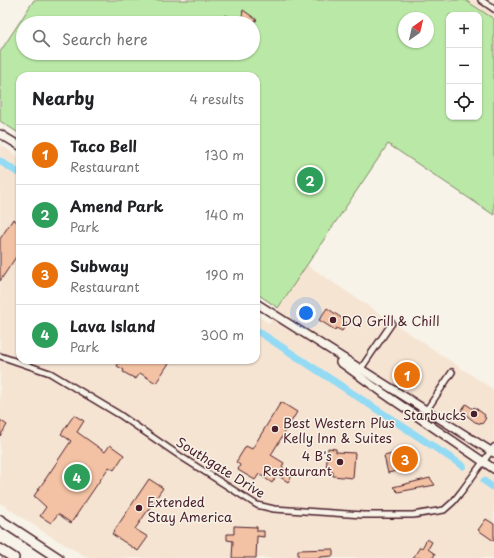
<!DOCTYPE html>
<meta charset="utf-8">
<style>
:root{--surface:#fff;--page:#f2f2f2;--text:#202124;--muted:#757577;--line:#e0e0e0;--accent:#0b8043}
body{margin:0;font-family:"Playpen Sans",sans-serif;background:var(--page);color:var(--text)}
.controls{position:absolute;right:12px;top:12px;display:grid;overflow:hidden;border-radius:8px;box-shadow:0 1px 3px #0004}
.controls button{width:36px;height:36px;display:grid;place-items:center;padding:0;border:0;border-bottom:1px solid var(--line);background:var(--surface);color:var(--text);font:20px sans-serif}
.compass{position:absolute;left:398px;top:12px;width:36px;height:36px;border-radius:50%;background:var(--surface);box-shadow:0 1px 3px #0004;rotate:34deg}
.you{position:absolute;left:306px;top:313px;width:14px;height:14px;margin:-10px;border:3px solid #fff;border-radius:50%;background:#1a73e8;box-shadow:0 0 0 6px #1a73e833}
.badge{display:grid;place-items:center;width:26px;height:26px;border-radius:50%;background:var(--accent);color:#fff;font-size:13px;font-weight:700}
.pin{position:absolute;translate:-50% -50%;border:2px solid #fff;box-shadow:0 1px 4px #0006}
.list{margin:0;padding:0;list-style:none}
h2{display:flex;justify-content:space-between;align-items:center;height:52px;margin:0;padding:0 16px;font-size:17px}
h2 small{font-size:13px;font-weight:400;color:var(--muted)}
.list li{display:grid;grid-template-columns:26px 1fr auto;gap:12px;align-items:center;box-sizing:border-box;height:60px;padding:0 16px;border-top:1px solid var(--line)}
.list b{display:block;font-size:15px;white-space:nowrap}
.list p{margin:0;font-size:13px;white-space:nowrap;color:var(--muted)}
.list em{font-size:13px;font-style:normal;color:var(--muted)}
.icon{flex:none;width:22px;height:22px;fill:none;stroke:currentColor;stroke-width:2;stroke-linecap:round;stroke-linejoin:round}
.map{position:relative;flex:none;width:494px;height:558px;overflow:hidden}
.search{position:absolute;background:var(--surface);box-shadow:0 1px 3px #0004;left:16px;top:16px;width:244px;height:44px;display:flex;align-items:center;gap:10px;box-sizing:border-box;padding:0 14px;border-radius:22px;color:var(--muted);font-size:15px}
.panel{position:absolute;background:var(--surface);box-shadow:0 1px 3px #0004;left:16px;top:72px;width:244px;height:292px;border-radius:12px}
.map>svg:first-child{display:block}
</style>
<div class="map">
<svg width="494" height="558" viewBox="0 0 494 558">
<rect width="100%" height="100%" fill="#f7f3e8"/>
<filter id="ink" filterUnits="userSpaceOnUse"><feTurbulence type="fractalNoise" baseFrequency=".025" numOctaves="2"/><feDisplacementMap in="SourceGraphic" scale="8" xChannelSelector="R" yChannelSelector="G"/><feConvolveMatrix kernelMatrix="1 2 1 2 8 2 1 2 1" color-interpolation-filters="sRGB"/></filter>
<g filter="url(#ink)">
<g fill="#f6e4d3">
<path d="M 465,0 L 494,0 L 494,19 Z"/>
<path d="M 0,144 L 20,158 L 20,360 L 256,360 L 256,315 L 269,323 L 307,265 L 494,390 L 494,558 L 88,558 L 50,536 L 0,503 Z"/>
</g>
<path fill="#bae8a6" stroke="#828468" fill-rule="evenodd" d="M 34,0 L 465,0 L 494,19 L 494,215 L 388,144 L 278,308 L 256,293 L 256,76 L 20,76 L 20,134 L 0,121 L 0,52 ZM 449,15 L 479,15 L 479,117 L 449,117 ZM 404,18 L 428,18 L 428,42 L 404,42 ZM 23,23 L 253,23 L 253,53 L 23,53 Z"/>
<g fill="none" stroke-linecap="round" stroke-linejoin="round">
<g stroke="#93dbf4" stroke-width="7">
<path d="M 0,161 L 20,174"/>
<path d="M 256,330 L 463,466"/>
<path d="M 484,481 L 494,488"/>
</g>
</g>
<g fill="#f3c1a3" stroke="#4a1f2b">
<path d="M 243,10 L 257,20 L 252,23 L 241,23 Z"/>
<path d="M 225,15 L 228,16 L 233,23 L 220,23 Z"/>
<path d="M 13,219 L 20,224 L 20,251 L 0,281 L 0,239 Z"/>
<path d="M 327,308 L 343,319 L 342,320 L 347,323 L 342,331 L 336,328 L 335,330 L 319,320 Z"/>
<path d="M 120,360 L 171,360 L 156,383 L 140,373 L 136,379 L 123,372 L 124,370 L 117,366 Z"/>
<path d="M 399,363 L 420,378 L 415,386 L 395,372 L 397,371 L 395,369 Z"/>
<path d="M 281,402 L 297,412 L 271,455 L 284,463 L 282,467 L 293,474 L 288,482 L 277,475 L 272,483 L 259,474 L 255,480 L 238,470 L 240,465 L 236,462 L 246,446 L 252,449 Z"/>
<path d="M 466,404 L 473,409 L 474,407 L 485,415 L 484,417 L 486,418 L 482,424 L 475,422 L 461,411 Z"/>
<path d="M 74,415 L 84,421 L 77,432 L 105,452 L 110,445 L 124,455 L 114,470 L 109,467 L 71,523 L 58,514 L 51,523 L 40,516 L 46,507 L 34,496 L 71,441 L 61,434 Z"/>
<path d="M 0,420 L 7,425 L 0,436 Z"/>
<path d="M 328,448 L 336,449 L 336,452 L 355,453 L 353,478 L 333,476 L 333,472 L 326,471 Z"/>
<path d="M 409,450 L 413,467 L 388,473 L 384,456 Z"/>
<path d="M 430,478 L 435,485 L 398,492 L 393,487 Z"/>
<path d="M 149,479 L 163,488 L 135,529 L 148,537 L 138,551 L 112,534 Z"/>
<path d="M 486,519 L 494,524 L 494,541 L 478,530 Z"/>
<path d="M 234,526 L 257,527 L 257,531 L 264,531 L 264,537 L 257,536 L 256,558 L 232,558 L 233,541 L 227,540 L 227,534 L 234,534 Z"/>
<path d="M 427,539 L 432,542 L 428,549 L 435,554 L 433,558 L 413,558 L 420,547 L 422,548 Z"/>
<path d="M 333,549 L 333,556 L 320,557 L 320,558 L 298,558 L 298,550 Z"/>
</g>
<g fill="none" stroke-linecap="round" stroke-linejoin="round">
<g stroke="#4a1f2b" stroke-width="8">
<g id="minor">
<path d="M 481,0 L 494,9"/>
<path d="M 0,356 L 50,373 L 120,415 L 180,456 L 257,505 L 274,509 L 363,515 L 413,515 L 444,510 L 453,502 L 461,492 L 494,447"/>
<path d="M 360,370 L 392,323"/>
<path d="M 426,411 L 452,372"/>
</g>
</g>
<g stroke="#4a1f2b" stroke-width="10">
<g id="secondary">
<path d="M 0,134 L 20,146"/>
<path d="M 256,303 L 494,453"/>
<path d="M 340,362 L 383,393 L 494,469"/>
</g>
</g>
<g stroke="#4a1f2b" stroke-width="12">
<g id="motorway">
<path d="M 0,520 L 58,558"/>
<path d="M 0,549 L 14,558"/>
</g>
</g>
<use href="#minor" stroke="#f7f3e8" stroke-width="5"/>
<use href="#secondary" stroke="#f7f3e8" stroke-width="7"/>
<use href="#motorway" stroke="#f7f3e8" stroke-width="9"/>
</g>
</g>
<g fill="#4a1f2b" stroke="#f7f3e8" stroke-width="1.5">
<circle cx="333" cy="320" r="4"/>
<circle cx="474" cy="414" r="4"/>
<circle cx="275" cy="429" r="4"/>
<circle cx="340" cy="462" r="4"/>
<circle cx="139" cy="508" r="4"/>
</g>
<g text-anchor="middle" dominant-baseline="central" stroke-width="3" stroke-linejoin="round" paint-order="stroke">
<g font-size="13" fill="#4a1f2b" stroke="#f7f3e8" text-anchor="start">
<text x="341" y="320">DQ Grill &amp; Chill</text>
<text x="466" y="414" text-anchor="end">Starbucks</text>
<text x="283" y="422">Best Western Plus<tspan x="283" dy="15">Kelly Inn &amp; Suites</tspan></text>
<text x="332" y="455" text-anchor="end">4 B's<tspan x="332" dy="15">Restaurant</tspan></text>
<text x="147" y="501">Extended<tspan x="147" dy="15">Stay America</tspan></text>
</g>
<g font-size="13" fill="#4a1f2b" stroke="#f7f3e8">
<text transform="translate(221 467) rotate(32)">Southgate Drive</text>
</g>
</g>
</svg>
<div class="controls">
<button>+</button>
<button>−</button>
<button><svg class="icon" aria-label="locate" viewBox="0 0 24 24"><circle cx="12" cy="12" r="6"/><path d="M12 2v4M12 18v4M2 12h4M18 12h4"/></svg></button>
</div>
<svg class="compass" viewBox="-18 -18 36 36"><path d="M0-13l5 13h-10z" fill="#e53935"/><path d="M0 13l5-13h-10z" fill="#757577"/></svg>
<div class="you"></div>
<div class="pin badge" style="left:407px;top:375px;background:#e8710a">1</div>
<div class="pin badge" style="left:310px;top:180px;background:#2e9e5b">2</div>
<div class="pin badge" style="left:405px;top:459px;background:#e8710a">3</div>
<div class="pin badge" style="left:77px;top:477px;background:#2e9e5b">4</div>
<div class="search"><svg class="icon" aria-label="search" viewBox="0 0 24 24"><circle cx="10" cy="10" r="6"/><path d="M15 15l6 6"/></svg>Search here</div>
<section class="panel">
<h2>Nearby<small>4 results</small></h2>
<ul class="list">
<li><span class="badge" style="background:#e8710a">1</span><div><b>Taco Bell</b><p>Restaurant</p></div><em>130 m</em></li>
<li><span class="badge" style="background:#2e9e5b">2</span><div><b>Amend Park</b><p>Park</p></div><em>140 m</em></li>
<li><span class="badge" style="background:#e8710a">3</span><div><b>Subway</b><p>Restaurant</p></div><em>190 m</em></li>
<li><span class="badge" style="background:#2e9e5b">4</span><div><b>Lava Island</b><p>Park</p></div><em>300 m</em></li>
</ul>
</section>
</div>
